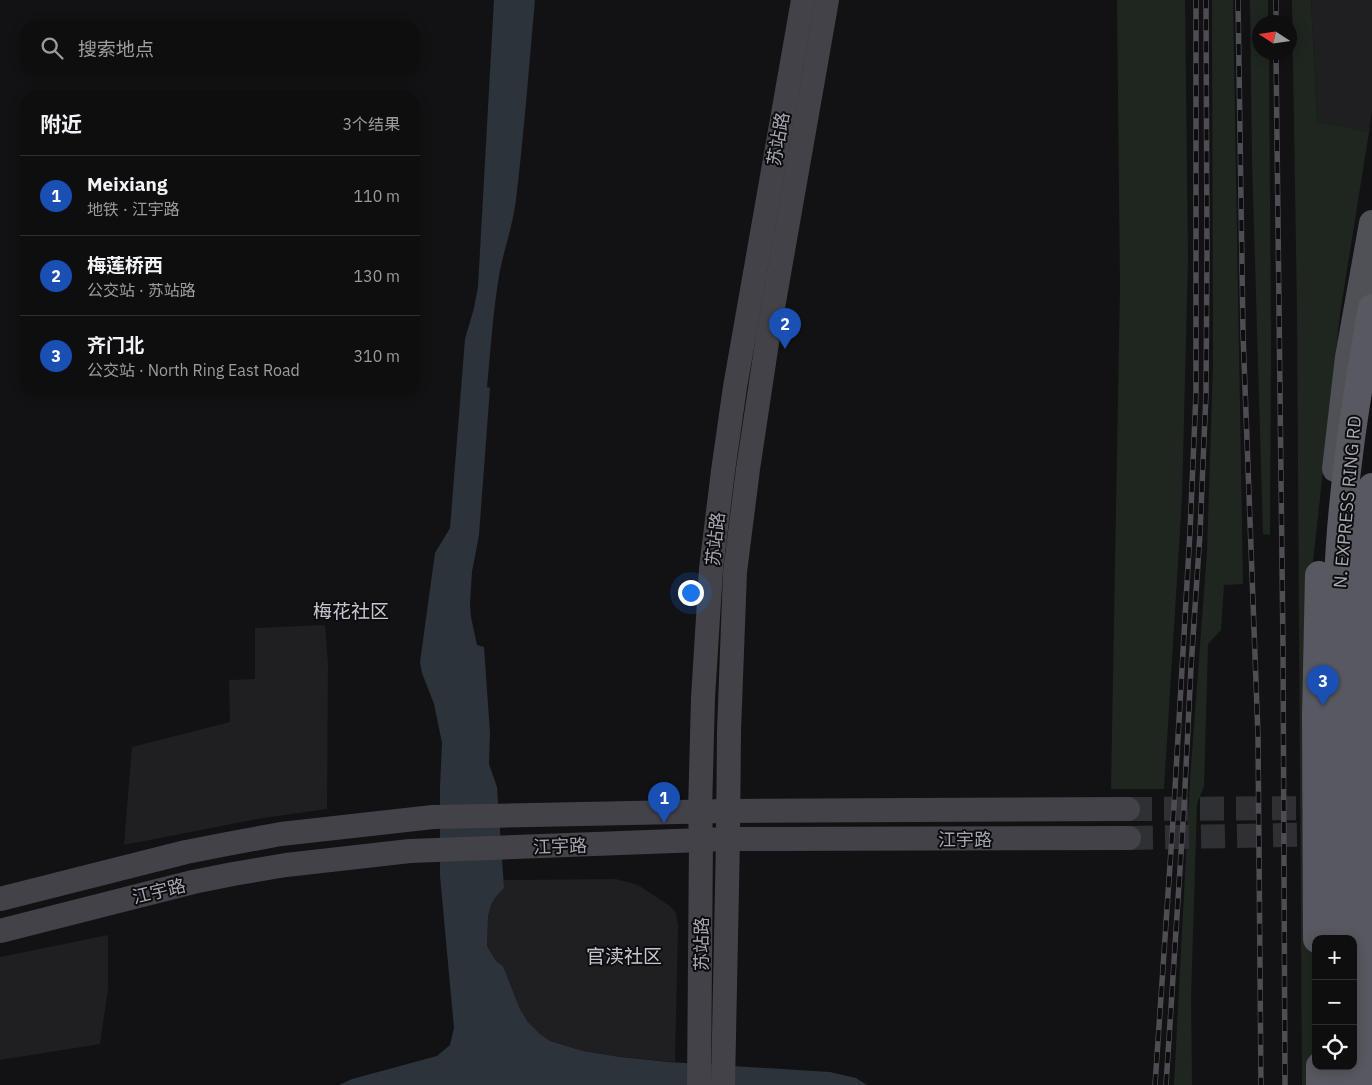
<!DOCTYPE html>
<html lang="zh">
<meta charset="utf-8">
<style>
:root{--surface:#0e0e0f;--page:#1c1c1d;--text:#f1f3f6;--muted:#9b9c9e;--line:#2e2e2f;--accent:#8c9099}
body{margin:0;font-family:"IBM Plex Sans","Noto Sans SC",sans-serif;background:var(--page);color:var(--text)}
.controls{position:absolute;right:15px;bottom:15px;display:grid;overflow:hidden;border-radius:10px;box-shadow:0 2px 12px #0003}
.controls button{width:45px;height:45px;display:grid;place-items:center;padding:0;border:0;border-bottom:1px solid var(--line);background:var(--surface);color:var(--text);font:25px sans-serif}
.compass{position:absolute;left:1252px;top:15px;width:45px;height:45px;border-radius:50%;background:var(--surface);box-shadow:0 2px 12px #0003;rotate:282deg}
.you{position:absolute;left:690px;top:592px;width:18px;height:18px;margin:-12px;border:4px solid #fff;border-radius:50%;background:#1a73e8;box-shadow:0 0 0 8px #1a73e833}
.badge{display:grid;place-items:center;width:32px;height:32px;border-radius:50%;background:var(--accent);color:#fff;font-size:16px;font-weight:700}
.pin{position:absolute;translate:-50% -41px;filter:drop-shadow(0 1px 2px #0008)}
.pin::after{content:'';position:absolute;top:26px;width:18px;height:15px;background:inherit;clip-path:polygon(0 0,100% 0,50% 100%)}
.list{margin:0;padding:0;list-style:none}
h2{display:flex;justify-content:space-between;align-items:center;height:65px;margin:0;padding:0 20px;font-size:21px}
h2 small{font-size:16px;font-weight:400;color:var(--muted)}
.list li{display:grid;grid-template-columns:32px 1fr auto;gap:15px;align-items:center;box-sizing:border-box;height:80px;padding:0 20px;border-top:1px solid var(--line)}
.list b{display:block;font-size:19px;white-space:nowrap}
.list p{margin:0;font-size:16px;white-space:nowrap;color:var(--muted)}
.list em{font-size:16px;font-style:normal;color:var(--muted)}
.icon{flex:none;width:28px;height:28px;fill:none;stroke:currentColor;stroke-width:2;stroke-linecap:round;stroke-linejoin:round}
.map{position:relative;flex:none;width:1372px;height:1085px;overflow:hidden}
.search{position:absolute;background:var(--surface);box-shadow:0 2px 12px #0003;left:20px;top:20px;width:400px;height:55px;display:flex;align-items:center;gap:12px;box-sizing:border-box;padding:0 18px;border-radius:20px;color:var(--muted);font-size:19px}
.panel{position:absolute;background:var(--surface);box-shadow:0 2px 12px #0003;left:20px;top:90px;width:400px;height:305px;border-radius:20px}
.map>svg:first-child{display:block}
</style>
<div class="map">
<svg width="1372" height="1085" viewBox="0 0 1372 1085">
<rect width="100%" height="100%" fill="#121214"/>
<g fill="#1f1e20">
<path d="M 1311,0 L 1372,0 L 1372,111 L 1369,132 L 1317,123 Z"/>
<path d="M 325,625 L 328,663 L 327,809 L 263,818 L 124,845 L 132,747 L 230,722 L 229,680 L 255,679 L 255,628 Z"/>
<path d="M 616,879 L 638,885 L 670,906 L 676,913 L 678,926 L 675,1062 L 621,1057 L 583,1051 L 550,1041 L 540,1034 L 528,1022 L 520,1009 L 503,966 L 496,961 L 487,946 L 488,916 L 491,905 L 495,898 L 504,888 L 503,880 Z"/>
<path d="M 108,935 L 108,989 L 100,1044 L 0,1060 L 0,957 Z"/>
</g>
<g fill="#1f2620">
<path d="M 1117,0 L 1185,0 L 1188,260 L 1182,497 L 1164,789 L 1111,789 L 1120,287 Z"/>
<path d="M 1212,0 L 1233,0 L 1243,584 L 1224,585 L 1221,630 L 1208,644 L 1204,786 L 1197,804 L 1191,997 L 1192,1085 L 1174,1085 L 1190,780 L 1207,552 L 1213,366 Z"/>
<path d="M 1250,0 L 1268,0 L 1268,22 L 1260,22 L 1260,52 L 1269,53 L 1271,345 L 1270,535 L 1263,534 L 1252,159 Z"/>
<path d="M 1292,0 L 1311,0 L 1317,122 L 1369,132 L 1340,314 L 1311,580 L 1311,919 L 1316,1085 L 1302,1085 L 1297,310 Z"/>
</g>
<path fill="#2c333b" d="M 494,0 L 535,0 C 529,67 524,133 516,200 C 513,224 505,247 500,270 C 493,309 491,348 487,387 L 490,388 L 479,535 L 472,572 L 470,603 L 471,617 L 477,645 L 484,647 L 490,733 L 489,764 L 497,787 L 504,888 L 495,898 L 491,905 L 488,916 L 487,946 L 496,961 L 503,966 L 520,1009 L 528,1022 L 540,1034 L 550,1041 L 583,1051 L 620,1057 L 669,1062 L 830,1072 L 856,1078 L 867,1085 L 339,1085 L 352,1079 L 437,1056 L 450,1045 L 454,1028 L 440,876 L 440,787 L 442,743 L 434,704 L 422,673 L 420,662 L 435,553 L 450,528 L 465,339 L 474,308 L 478,287 Z"/>
<g fill="none" stroke-linecap="round" stroke-linejoin="round">
<g stroke="#2f3034" stroke-width="24" stroke-dasharray="24 12" stroke-linecap="butt">
<path d="M 1128,809 L 1335,808"/>
<path d="M 1129,838 L 1335,834"/>
</g>
<g stroke="#424248" stroke-width="24">
<path d="M 0,899 L 186,852 L 227,844 L 281,834 L 433,817 L 728,811 L 1128,809"/>
<path d="M 0,931 L 193,882 L 233,874 L 286,865 L 410,851 L 728,839 L 1129,838"/>
<path d="M 699,1085 L 701,840 L 700,812 L 703,698 L 711,569 L 723,471 L 735,387 L 803,0"/>
<path d="M 723,1085 L 728,839 L 729,731 L 735,572 L 748,469 L 768,336 L 827,0"/>
</g>
<path stroke="#505057" stroke-width="26" d="M 1335,469 L 1348,357 L 1372,223"/>
<g stroke="#585860" stroke-width="28">
<path d="M 1317,939 L 1316,716 L 1319,575"/>
<path d="M 1339,939 L 1338,583 C 1341,491 1356,399 1372,308"/>
<path d="M 1320,1066 L 1320,1085"/>
<path d="M 1340,1066 L 1340,1085"/>
<path d="M 1366,1085 L 1365,586 L 1367,545 L 1372,487"/>
</g>
<g stroke="#4d4d53" stroke-width="5.5">
<g id="rail">
<path d="M 1238,0 L 1243,333 L 1258,736 L 1261,1085"/>
<path d="M 1276,0 L 1276,22"/>
<path d="M 1276,52 L 1283,647 L 1285,1085"/>
<path d="M 1155,1085 L 1174,806 L 1190,532 L 1196,393 L 1196,0"/>
<path d="M 1166,1085 L 1184,807 L 1191,667 L 1200,533 L 1206,394 L 1207,254 L 1206,0"/>
</g>
</g>
<use href="#rail" stroke="#0d0d0f" stroke-width="4" stroke-dasharray="11" stroke-linecap="butt"/>
</g>
<g text-anchor="middle" dominant-baseline="central" stroke-width="4" stroke-linejoin="round" paint-order="stroke">
<g font-size="18" fill="#a5a7b3" stroke="#0d0d0f">
<text transform="translate(778 139) rotate(-80)">苏站路</text>
<text transform="translate(1347 502) rotate(-85)">N. EXPRESS RING RD</text>
<text transform="translate(715 539) rotate(-84)">苏站路</text>
<text x="965" y="839">江宇路</text>
<text transform="translate(560 846) rotate(-2)">江宇路</text>
<text transform="translate(159 891) rotate(-14)">江宇路</text>
<text transform="translate(701 944) rotate(-90)">苏站路</text>
</g>
<g font-size="19" fill="#c5c6d0" stroke="#0d0d0f">
<text x="351" y="611">梅花社区</text>
<text x="624" y="956">官渎社区</text>
</g>
</g>
</svg>
<div class="controls">
<button>+</button>
<button>−</button>
<button><svg class="icon" aria-label="locate" viewBox="0 0 24 24"><circle cx="12" cy="12" r="6"/><path d="M12 2v4M12 18v4M2 12h4M18 12h4"/></svg></button>
</div>
<svg class="compass" viewBox="-18 -18 36 36"><path d="M0-13l5 13h-10z" fill="#e53935"/><path d="M0 13l5-13h-10z" fill="#9b9c9e"/></svg>
<div class="you"></div>
<div class="pin badge" style="left:664px;top:823px;background:#1a4fb4">1</div>
<div class="pin badge" style="left:785px;top:349px;background:#1a4fb4">2</div>
<div class="pin badge" style="left:1323px;top:706px;background:#1a4fb4">3</div>
<div class="search"><svg class="icon" aria-label="search" viewBox="0 0 24 24"><circle cx="10" cy="10" r="6"/><path d="M15 15l6 6"/></svg>搜索地点</div>
<section class="panel">
<h2>附近<small>3个结果</small></h2>
<ul class="list">
<li><span class="badge" style="background:#1a4fb4">1</span><div><b>Meixiang</b><p>地铁 · 江宇路</p></div><em>110 m</em></li>
<li><span class="badge" style="background:#1a4fb4">2</span><div><b>梅莲桥西</b><p>公交站 · 苏站路</p></div><em>130 m</em></li>
<li><span class="badge" style="background:#1a4fb4">3</span><div><b>齐门北</b><p>公交站 · North Ring East Road</p></div><em>310 m</em></li>
</ul>
</section>
</div>
